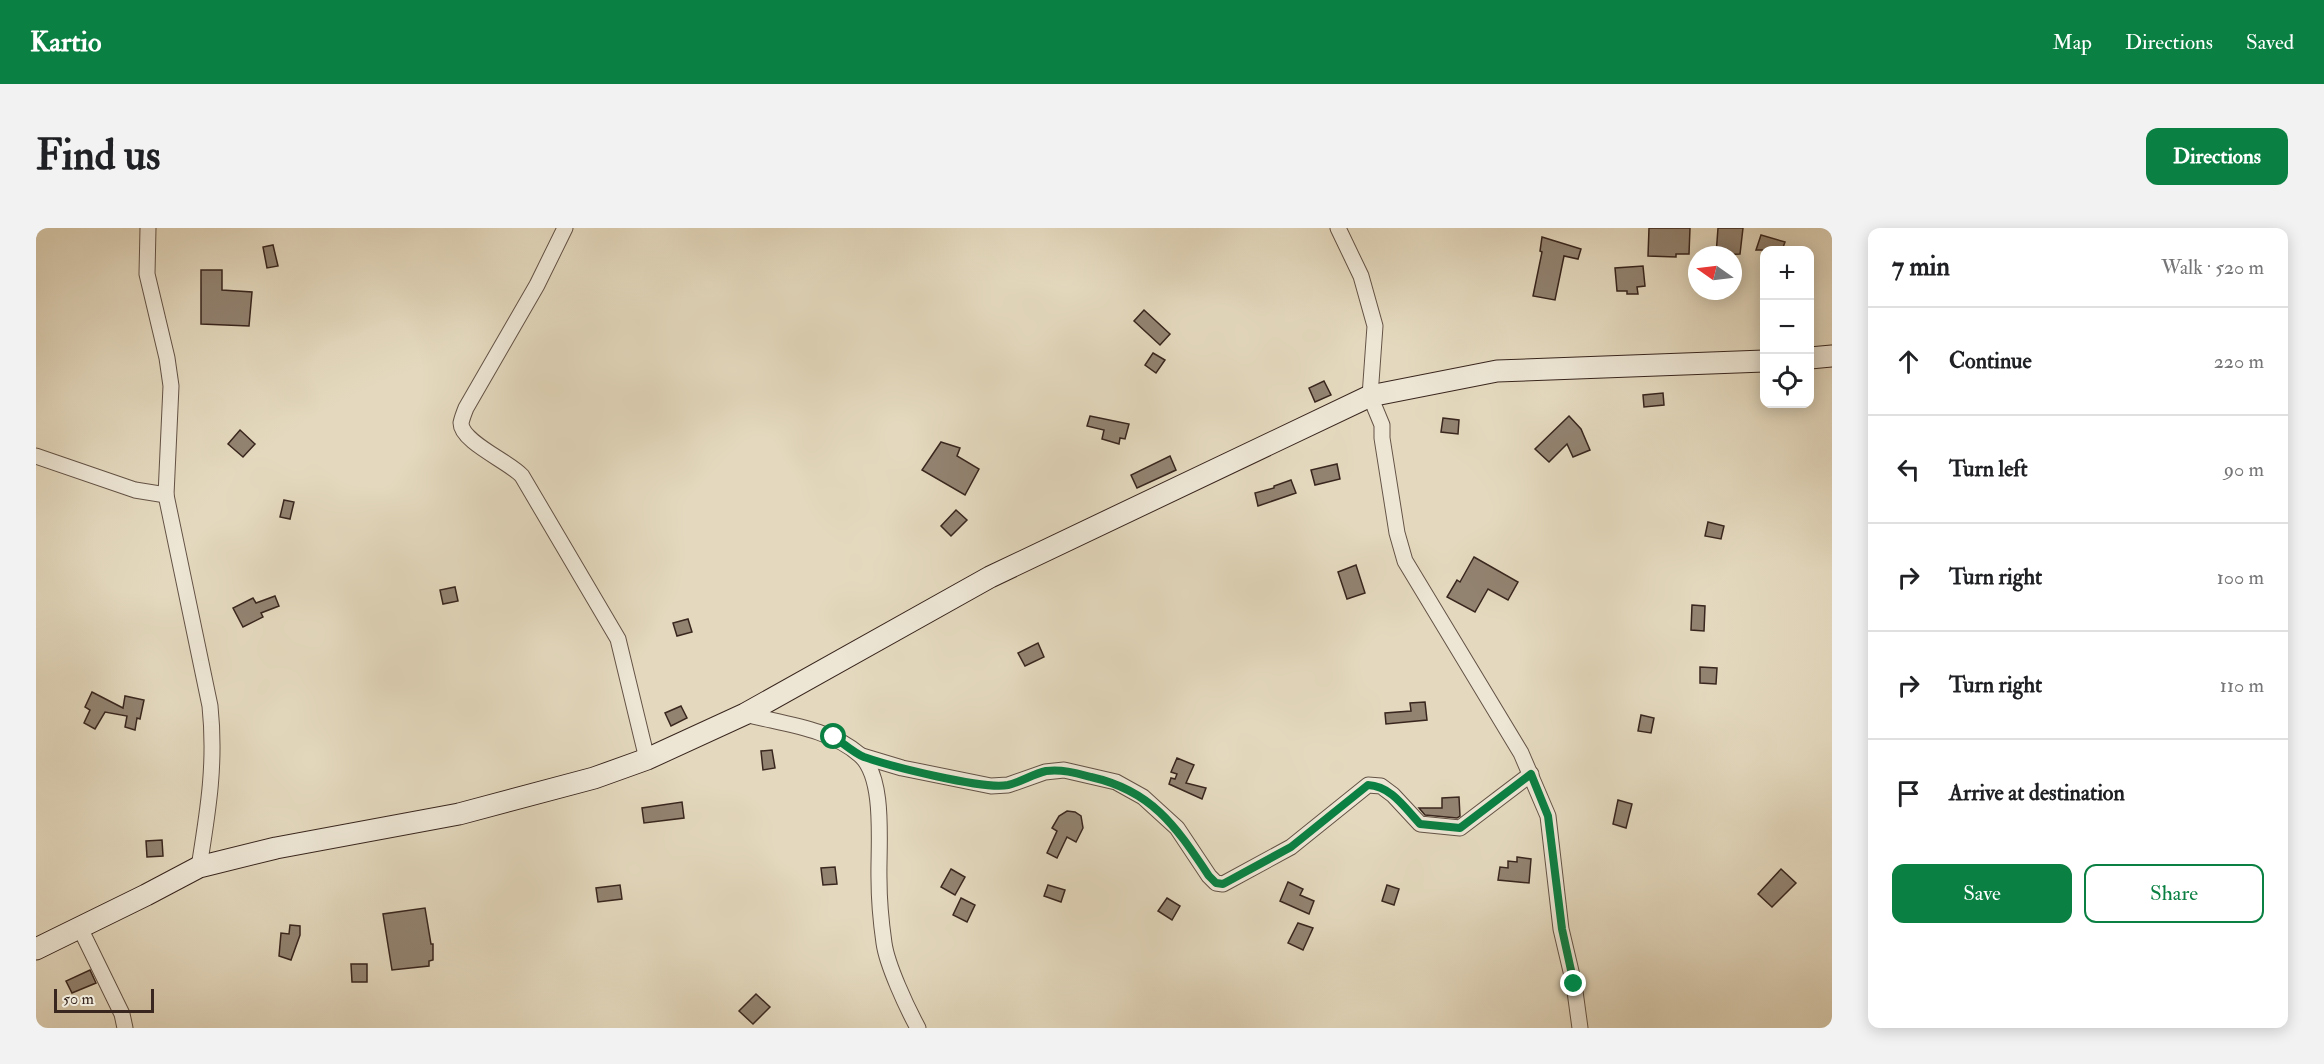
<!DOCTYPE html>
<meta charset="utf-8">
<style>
:root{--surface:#fff;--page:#f2f2f2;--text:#202124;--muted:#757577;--line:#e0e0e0;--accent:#0b8043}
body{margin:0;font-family:"IM FELL Double Pica",serif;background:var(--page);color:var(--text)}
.controls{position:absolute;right:18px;top:18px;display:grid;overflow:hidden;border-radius:12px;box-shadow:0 3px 15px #0003}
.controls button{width:54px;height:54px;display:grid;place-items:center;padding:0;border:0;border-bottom:2px solid var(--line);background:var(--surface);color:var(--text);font:30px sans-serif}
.compass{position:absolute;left:1652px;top:18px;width:54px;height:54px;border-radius:50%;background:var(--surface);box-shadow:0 3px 15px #0003;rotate:284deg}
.scale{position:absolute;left:18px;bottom:15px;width:100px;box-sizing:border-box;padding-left:6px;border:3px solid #39261e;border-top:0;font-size:16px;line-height:21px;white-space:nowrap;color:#39261e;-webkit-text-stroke:4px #ede6d5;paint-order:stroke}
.stop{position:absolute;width:18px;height:18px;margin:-14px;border:4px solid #0b8043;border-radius:50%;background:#fff}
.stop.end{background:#0b8043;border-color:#fff;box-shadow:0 2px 6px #0008}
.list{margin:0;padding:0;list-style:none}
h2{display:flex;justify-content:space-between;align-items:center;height:78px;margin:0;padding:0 24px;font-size:26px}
h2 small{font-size:20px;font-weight:400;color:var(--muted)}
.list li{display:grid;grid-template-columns:39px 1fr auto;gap:18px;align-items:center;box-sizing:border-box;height:108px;padding:0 24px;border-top:2px solid var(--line)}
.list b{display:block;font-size:22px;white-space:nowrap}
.list em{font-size:20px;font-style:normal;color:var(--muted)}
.actions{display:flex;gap:12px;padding:18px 24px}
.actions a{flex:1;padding:14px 0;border:2px solid var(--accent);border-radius:12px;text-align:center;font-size:21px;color:var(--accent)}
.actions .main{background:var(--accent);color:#fff}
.icon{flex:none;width:33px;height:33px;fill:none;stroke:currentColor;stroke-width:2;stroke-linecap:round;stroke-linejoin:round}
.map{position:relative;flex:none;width:1796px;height:800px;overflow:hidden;border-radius:12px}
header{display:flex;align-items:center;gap:36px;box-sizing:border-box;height:84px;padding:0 30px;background:var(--accent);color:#fff}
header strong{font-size:28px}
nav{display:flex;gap:33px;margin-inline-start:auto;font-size:21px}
.intro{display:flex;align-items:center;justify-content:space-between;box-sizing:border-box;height:144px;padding:0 36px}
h1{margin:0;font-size:42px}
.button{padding:15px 27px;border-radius:12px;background:var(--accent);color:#fff;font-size:21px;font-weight:700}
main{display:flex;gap:36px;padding:0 36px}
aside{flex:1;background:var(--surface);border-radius:12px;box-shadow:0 3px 15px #0003}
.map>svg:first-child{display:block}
</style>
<header>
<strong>Kartio</strong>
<nav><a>Map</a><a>Directions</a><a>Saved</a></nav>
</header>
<div class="intro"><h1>Find us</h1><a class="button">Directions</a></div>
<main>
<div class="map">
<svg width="1796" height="800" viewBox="0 0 1796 800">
<rect width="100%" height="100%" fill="#e4d9be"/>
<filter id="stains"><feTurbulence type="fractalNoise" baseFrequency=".00333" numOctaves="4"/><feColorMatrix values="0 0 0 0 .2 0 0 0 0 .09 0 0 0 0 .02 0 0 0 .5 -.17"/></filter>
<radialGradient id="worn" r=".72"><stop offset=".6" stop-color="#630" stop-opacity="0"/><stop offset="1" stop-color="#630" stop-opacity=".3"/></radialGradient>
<g fill="#928371" stroke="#39261e" stroke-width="1.5">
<path d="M 1613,0 L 1654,0 L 1653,26 L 1640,26 L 1640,29 L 1612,28 Z"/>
<path d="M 1682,0 L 1707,0 L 1704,26 L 1680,27 Z"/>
<path d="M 1725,7 L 1749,14 L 1746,22 L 1720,22 Z"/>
<path d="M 1506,9 L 1545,21 L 1542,31 L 1528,28 L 1519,72 L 1497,68 L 1506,24 L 1504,23 Z"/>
<path d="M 237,17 L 242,38 L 231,40 L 227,19 Z"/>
<path d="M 1607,38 L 1609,58 L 1601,59 L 1602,66 L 1591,66 L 1591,63 L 1581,63 L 1579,40 Z"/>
<path d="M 165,42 L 186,42 L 186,62 L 216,64 L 213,98 L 165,96 Z"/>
<path d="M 1108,82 L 1134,106 L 1124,117 L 1098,93 Z"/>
<path d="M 1117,125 L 1129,132 L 1120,145 L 1109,137 Z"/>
<path d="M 1288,153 L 1295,167 L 1279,174 L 1273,160 Z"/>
<path d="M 1627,165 L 1628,177 L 1608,179 L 1607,167 Z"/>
<path d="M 1054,188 L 1093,196 L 1089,211 L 1084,210 L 1083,216 L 1066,211 L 1068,202 L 1051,198 Z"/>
<path d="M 1533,188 L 1545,201 L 1554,222 L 1537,229 L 1531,216 L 1513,234 L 1499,221 Z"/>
<path d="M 1407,190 L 1423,192 L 1422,206 L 1405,204 Z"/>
<path d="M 204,202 L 219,216 L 207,229 L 192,216 Z"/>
<path d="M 905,214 L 924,220 L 921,228 L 943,241 L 929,267 L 886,242 Z"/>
<path d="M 1134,228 L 1140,242 L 1101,260 L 1095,247 Z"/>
<path d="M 1301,236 L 1304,251 L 1279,257 L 1275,242 Z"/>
<path d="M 1255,252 L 1260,265 L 1222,278 L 1219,265 L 1238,260 L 1238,258 Z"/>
<path d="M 248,272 L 258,274 L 254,291 L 244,289 Z"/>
<path d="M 920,282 L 931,292 L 915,308 L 905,298 Z"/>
<path d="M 1672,294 L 1688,298 L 1685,311 L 1669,308 Z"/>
<path d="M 1438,329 L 1482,354 L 1472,372 L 1452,361 L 1439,384 L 1411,369 L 1421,352 L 1424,354 Z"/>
<path d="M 1320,337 L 1329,365 L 1311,371 L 1302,344 Z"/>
<path d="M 419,359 L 422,373 L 407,376 L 404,362 Z"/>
<path d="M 239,368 L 243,378 L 225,385 L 227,389 L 207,399 L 197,380 L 217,370 L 220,375 Z"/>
<path d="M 1656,377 L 1669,378 L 1668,403 L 1655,402 Z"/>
<path d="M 652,391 L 656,404 L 641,408 L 637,395 Z"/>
<path d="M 1002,415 L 1008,429 L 989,438 L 982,425 Z"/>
<path d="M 1664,439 L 1681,440 L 1680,456 L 1664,455 Z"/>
<path d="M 56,464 L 87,480 L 89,468 L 108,472 L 104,491 L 101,490 L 99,502 L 89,499 L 91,488 L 69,484 L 59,501 L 48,495 L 54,482 L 49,479 Z"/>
<path d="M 1389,474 L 1391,492 L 1350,496 L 1349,485 L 1375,483 L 1374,475 Z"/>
<path d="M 645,478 L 651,490 L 635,498 L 629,485 Z"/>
<path d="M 1605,487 L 1618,490 L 1615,505 L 1602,503 Z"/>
<path d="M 736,522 L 739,540 L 727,542 L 725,523 Z"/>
<path d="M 1141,530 L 1158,537 L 1150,555 L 1170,560 L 1166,571 L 1133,556 L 1135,550 L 1139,551 L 1141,546 L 1135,544 Z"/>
<path d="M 1423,569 L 1424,588 L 1421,590 L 1389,587 L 1383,580 L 1406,580 L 1406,570 Z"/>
<path d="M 1582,572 L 1596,576 L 1590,600 L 1577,596 Z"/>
<path d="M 646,574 L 648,590 L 608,595 L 606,580 Z"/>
<path d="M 1031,583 L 1039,584 L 1045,588 L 1047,600 L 1040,614 L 1031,609 L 1021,630 L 1011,625 L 1021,603 L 1016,600 L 1023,588 Z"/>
<path d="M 126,612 L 127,628 L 111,629 L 110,613 Z"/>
<path d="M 1481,629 L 1495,631 L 1493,655 L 1462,652 L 1464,639 L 1472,640 L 1472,633 L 1481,634 Z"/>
<path d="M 799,639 L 801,656 L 787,657 L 785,640 Z"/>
<path d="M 915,641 L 929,649 L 919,667 L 905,659 Z"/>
<path d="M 1745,641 L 1760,655 L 1736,679 L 1722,666 Z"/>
<path d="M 1252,654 L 1267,661 L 1264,667 L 1278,673 L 1273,686 L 1244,673 Z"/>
<path d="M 584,657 L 586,671 L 562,674 L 560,660 Z"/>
<path d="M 1012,657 L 1029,662 L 1025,674 L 1008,668 Z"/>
<path d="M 1351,657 L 1363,661 L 1358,677 L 1346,673 Z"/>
<path d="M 925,670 L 939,677 L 931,694 L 917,687 Z"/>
<path d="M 1131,670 L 1144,678 L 1136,692 L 1122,683 Z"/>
<path d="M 389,680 L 395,716 L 397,716 L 397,732 L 393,733 L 393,738 L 356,742 L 347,686 Z"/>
<path d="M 1262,695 L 1277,700 L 1267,722 L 1252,715 Z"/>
<path d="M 254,697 L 264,698 L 264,707 L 255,732 L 243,728 L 245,705 L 253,706 Z"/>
<path d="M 315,736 L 331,736 L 331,754 L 316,754 Z"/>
<path d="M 54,742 L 60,755 L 36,765 L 30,753 Z"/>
<path d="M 720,766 L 734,779 L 717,796 L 703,783 Z"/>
</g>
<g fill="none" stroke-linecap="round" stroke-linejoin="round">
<g stroke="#645346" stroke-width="17">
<g id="street">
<path d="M 112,0 L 111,46 L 131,130 L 135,158 L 130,267 L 174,478 C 180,536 172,583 163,639"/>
<path d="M 529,0 L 501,57 L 430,180 C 428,185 426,190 425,195 C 425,214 474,234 486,248 L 582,411 L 611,531"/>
<path d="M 1302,0 L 1325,48 L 1339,98 L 1334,168 L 1346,197 L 1346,210 L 1361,305 L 1369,333 L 1485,525 L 1512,588 L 1525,701 L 1538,756 L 1544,800"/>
<path d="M 0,228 L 99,262 L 130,267"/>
<path d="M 709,486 C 747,496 793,500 824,527 C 850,550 842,619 843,651 C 843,672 845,694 848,715 C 851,737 871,780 882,800"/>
<path d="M 826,528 L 866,540 L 955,558 L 972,557 L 1009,544 L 1028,542 L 1080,554 L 1107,569 L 1141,600 L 1173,648 L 1180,655 L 1187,656 L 1255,619 L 1332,557 L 1345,558 L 1357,567 L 1384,596 L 1424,600 L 1495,546"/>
<path d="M 44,700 L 86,786 L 89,800"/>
</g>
</g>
<g stroke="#39261e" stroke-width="23">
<g id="secondary">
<path d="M 1774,130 L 1796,128"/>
<path d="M 0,721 L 110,667 L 163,639 L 240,620 L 423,586 L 558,550 L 611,531 L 709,486 L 954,349 L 1334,168 L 1461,143 L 1728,133"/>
</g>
</g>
<use href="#street" stroke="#ede6d5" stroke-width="15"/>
<use href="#secondary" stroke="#ede6d5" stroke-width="21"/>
</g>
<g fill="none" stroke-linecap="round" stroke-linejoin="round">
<path stroke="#0b8043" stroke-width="8" d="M 798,509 C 807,515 818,525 828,529 C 854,538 947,562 972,557 C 985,554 997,546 1010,543 C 1026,541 1040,545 1055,549 C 1117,563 1140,599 1173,648 L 1180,655 L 1187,656 L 1255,619 L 1332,557 C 1355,558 1369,580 1384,596 L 1424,600 L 1495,546 L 1512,588 L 1526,701 L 1538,756"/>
</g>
<rect width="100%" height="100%" filter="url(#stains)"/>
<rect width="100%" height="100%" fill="url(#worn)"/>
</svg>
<div class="controls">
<button>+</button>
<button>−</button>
<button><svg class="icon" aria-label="locate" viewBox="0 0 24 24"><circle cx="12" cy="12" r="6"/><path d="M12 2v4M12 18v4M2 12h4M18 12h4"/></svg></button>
</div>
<svg class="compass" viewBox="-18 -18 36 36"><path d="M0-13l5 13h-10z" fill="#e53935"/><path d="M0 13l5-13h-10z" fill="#757577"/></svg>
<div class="scale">50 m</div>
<div class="stop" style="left:798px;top:509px"></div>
<div class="stop end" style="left:1538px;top:756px"></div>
</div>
<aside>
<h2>7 min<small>Walk · 520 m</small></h2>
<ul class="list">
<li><svg class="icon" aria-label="ahead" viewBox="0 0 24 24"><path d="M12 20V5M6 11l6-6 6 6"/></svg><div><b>Continue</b></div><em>220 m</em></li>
<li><svg class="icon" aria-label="left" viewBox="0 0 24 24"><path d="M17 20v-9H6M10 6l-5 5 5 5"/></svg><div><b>Turn left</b></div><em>90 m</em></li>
<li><svg class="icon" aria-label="right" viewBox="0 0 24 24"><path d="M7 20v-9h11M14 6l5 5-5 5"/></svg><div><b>Turn right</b></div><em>100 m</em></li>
<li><svg class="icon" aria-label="right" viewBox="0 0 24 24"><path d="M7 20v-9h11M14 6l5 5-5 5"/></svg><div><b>Turn right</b></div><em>110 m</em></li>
<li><svg class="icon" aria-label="arrive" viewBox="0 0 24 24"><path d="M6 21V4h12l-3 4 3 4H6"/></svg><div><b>Arrive at destination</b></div></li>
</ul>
<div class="actions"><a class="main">Save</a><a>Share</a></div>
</aside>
</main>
